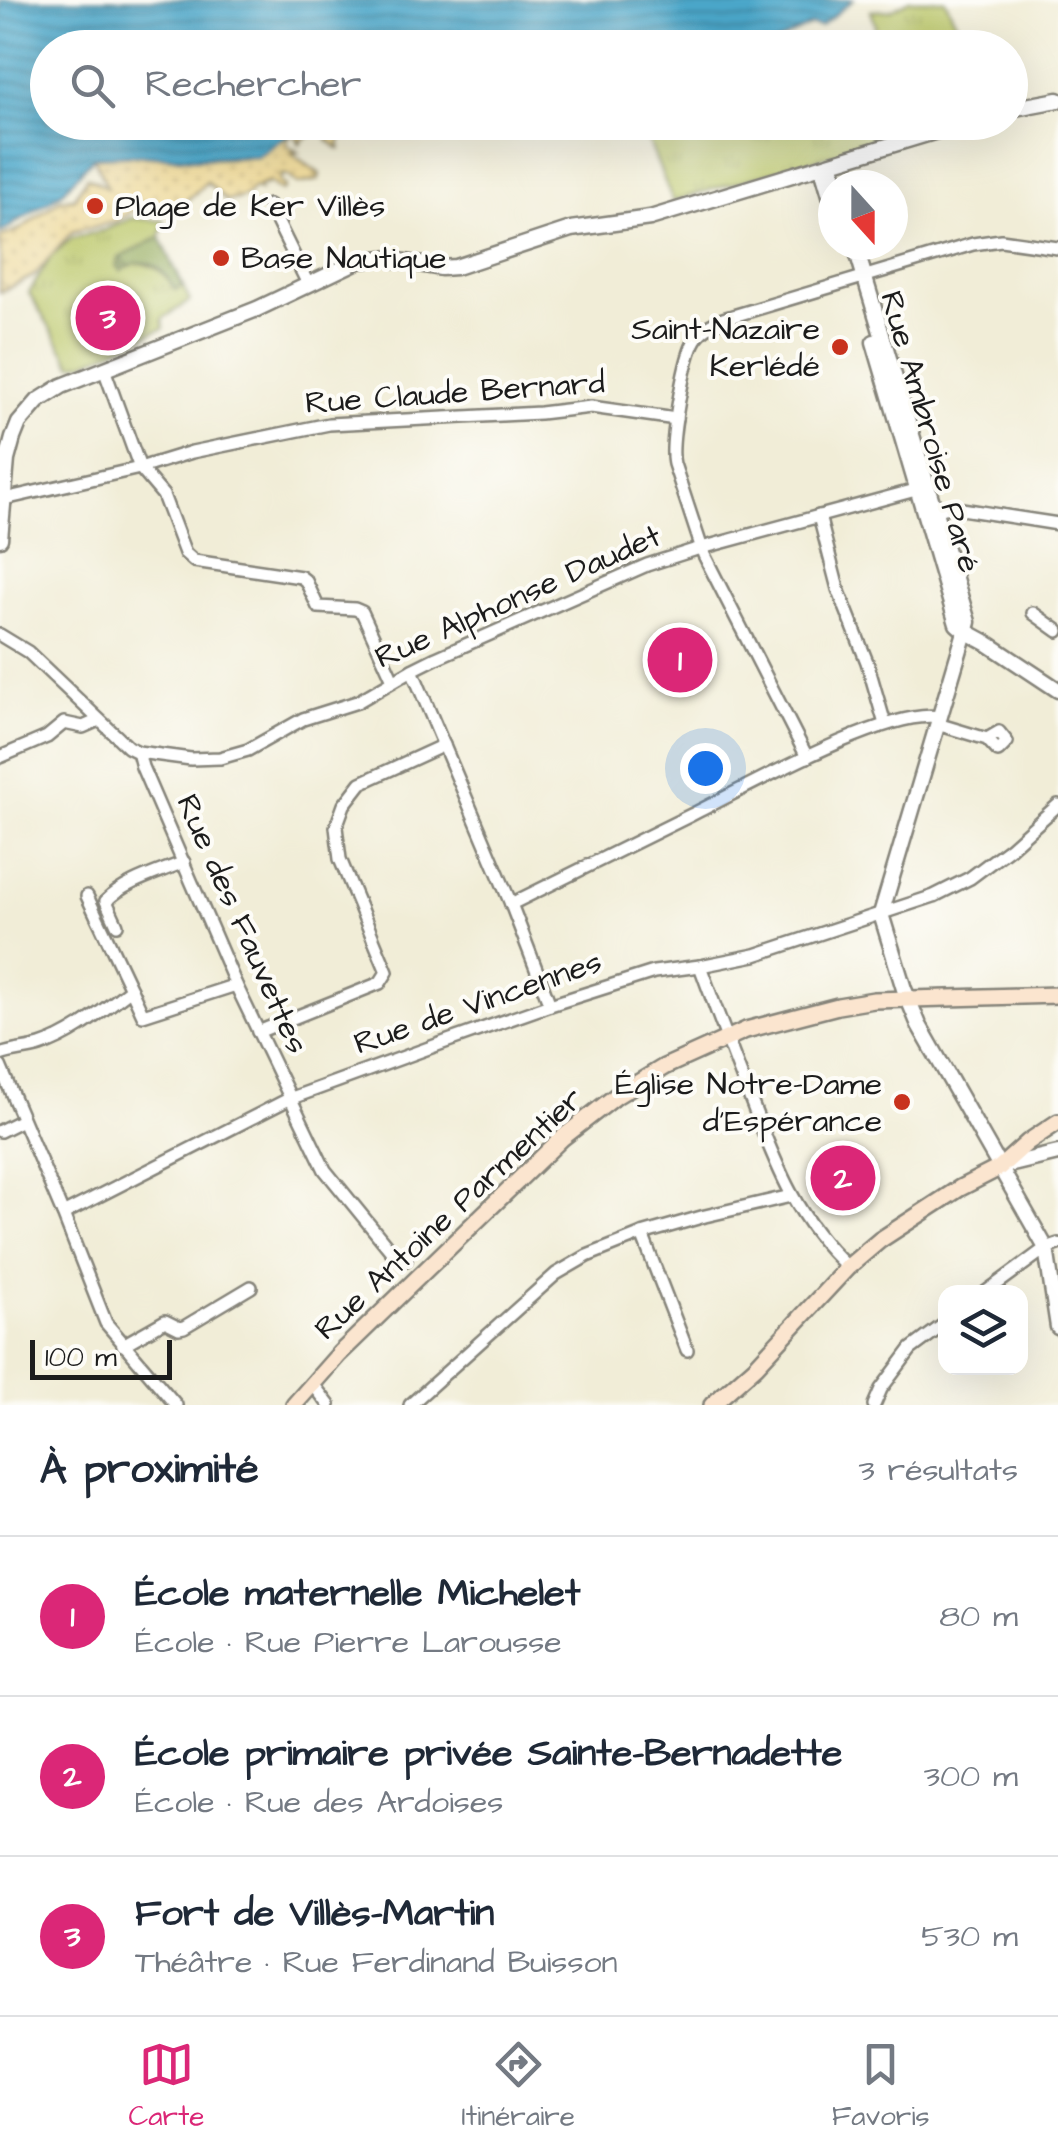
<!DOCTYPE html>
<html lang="fr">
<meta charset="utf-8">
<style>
:root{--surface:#fff;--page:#f2f2f3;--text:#1f2937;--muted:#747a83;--line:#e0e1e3;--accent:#db2777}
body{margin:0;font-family:"Architects Daughter",sans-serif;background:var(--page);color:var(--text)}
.controls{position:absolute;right:30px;bottom:30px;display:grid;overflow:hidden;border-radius:20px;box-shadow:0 10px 40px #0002}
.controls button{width:90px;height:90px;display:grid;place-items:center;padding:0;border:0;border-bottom:2px solid var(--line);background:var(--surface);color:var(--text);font:50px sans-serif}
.compass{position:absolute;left:818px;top:170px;width:90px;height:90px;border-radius:50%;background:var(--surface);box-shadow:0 10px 40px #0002;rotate:159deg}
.scale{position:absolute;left:30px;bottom:25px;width:142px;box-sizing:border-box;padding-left:10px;border:5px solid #1c1c1c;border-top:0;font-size:28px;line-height:35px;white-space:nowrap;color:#1c1c1c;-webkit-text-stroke:8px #fdfcf7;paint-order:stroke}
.you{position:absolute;left:705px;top:768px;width:35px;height:35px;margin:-25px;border:8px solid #fff;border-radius:50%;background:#1a73e8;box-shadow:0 0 0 15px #1a73e833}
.badge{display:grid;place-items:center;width:65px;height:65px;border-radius:50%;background:var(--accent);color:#fff;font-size:32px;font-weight:700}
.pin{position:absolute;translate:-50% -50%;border:5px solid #fff;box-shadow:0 2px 10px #0006}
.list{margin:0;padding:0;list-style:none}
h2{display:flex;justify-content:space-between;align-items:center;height:130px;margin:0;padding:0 40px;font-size:42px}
h2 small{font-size:32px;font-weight:400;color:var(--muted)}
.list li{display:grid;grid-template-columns:65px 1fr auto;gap:30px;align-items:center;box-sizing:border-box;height:160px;padding:0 40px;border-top:2px solid var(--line)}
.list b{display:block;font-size:38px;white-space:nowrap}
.list p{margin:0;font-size:32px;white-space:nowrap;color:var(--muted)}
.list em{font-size:32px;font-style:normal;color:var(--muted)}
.icon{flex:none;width:55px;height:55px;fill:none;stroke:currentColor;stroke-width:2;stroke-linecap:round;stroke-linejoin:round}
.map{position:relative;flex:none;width:1058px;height:1405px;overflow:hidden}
.search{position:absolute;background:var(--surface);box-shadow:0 10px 40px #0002;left:30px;right:30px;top:30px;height:110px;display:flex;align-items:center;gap:25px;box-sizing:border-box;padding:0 35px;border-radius:55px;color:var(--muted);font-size:38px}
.sheet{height:610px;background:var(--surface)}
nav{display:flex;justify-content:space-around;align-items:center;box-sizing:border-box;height:140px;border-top:2px solid var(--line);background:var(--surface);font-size:28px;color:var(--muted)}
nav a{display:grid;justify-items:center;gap:5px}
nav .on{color:var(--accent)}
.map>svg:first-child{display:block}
</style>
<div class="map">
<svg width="1058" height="1405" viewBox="0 0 1058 1405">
<defs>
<pattern id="grass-tufts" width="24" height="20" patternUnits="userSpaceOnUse" patternTransform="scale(2.5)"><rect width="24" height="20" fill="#bcc86a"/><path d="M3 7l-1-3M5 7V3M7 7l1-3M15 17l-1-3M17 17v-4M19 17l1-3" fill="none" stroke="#a1ab5b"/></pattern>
<pattern id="forest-firs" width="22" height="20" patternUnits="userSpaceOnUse" patternTransform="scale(2.5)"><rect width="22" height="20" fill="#95ac5e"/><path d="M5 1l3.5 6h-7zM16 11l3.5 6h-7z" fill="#798b4d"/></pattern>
<pattern id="sand-dots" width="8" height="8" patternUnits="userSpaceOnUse" patternTransform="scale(2.5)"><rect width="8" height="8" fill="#eeda9e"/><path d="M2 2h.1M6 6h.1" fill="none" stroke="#ccba88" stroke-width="1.8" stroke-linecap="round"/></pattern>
<pattern id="water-rules" width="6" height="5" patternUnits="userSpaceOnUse" patternTransform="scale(2.5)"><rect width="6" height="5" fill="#4ca7ca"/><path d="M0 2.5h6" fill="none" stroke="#3e87a3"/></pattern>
</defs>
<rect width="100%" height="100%" fill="#fdfcf7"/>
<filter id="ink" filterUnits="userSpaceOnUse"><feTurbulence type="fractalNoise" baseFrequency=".01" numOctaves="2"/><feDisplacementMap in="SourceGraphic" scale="20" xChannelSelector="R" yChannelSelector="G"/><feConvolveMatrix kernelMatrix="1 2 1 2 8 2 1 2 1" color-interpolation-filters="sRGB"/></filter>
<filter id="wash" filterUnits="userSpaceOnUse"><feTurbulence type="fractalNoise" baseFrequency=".0048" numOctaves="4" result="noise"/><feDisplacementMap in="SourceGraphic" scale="40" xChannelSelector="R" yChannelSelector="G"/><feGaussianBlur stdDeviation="2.25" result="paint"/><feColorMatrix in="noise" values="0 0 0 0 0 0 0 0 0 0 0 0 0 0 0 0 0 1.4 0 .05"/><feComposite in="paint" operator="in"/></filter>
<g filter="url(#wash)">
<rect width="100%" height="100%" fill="#f1edd7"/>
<g fill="url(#grass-tufts)" stroke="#6c7243" stroke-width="2.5">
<path d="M 910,0 L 945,0 L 968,47 L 833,47 L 868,43 L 876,26 L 871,11 L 891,10 Z"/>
<path d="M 641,123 L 941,123 L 673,201 Z"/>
<path d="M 132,218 L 164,221 L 160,237 L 120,258 C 146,266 161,262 175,290 L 183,286 L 190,301 L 162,319 L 164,328 L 84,363 L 72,365 L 29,293 L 52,255 L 72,238 L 105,230 Z"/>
</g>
<path fill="url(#forest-firs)" stroke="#58643d" stroke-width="2.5" d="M 160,237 L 183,286 L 175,290 C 168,276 155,259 136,263 C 135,263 122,270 121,271 L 116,266 L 119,258 Z"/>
<path fill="url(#sand-dots)" stroke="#857b5d" stroke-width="2.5" d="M 133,123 L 347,123 L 349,129 C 343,133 337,142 341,150 L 331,142 L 327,141 L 329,134 L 326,132 L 327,136 L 319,129 L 320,127 L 313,134 L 311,129 L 306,130 L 307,134 L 312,134 L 302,140 L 302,143 L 300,144 L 296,136 L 297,134 L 294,131 L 291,136 L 287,135 L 288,146 L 298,152 L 291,153 L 320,174 L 318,180 L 298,184 L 287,175 L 281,175 L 280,181 L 285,187 L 282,191 L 268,181 L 267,184 L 259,185 L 260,190 L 253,187 C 247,198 238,199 226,201 L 207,182 C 191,196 180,211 158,213 L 155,202 L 141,203 L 141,213 L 134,210 L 115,222 L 72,232 L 34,276 L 0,292 L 0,237 L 21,229 L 59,200 L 74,198 L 87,177 L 107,187 L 94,157 Z"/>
<path fill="url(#water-rules)" stroke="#346273" stroke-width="2.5" d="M 0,0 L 853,0 L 820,27 L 811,25 L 774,44 L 777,47 L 48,48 L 48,122 L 373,123 L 298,127 L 257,157 L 194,159 L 141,155 L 94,157 L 60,194 L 0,233 Z"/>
</g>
<g filter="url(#ink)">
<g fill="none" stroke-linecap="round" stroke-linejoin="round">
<g stroke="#86847a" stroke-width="16">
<g id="minor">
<path d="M 269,205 L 308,284"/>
<path d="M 104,369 L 140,468 L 163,495 L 185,553 L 194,561 L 301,577 L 306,581 L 318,607 L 355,609 L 362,612 L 393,680"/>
<path d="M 4,499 L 140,468 L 192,452 L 329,424 L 540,413 L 591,407 L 676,419"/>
<path d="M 929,511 L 949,507 L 1058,524"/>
<path d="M 819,516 L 838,589 L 867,662 L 885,724"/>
<path d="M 1033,613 L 1058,631"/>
<path d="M 0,635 L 28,652 L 128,747 L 138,752 L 142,767 L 236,985 L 325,1170 L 395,1256 L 406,1260"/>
<path d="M 412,670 L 511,904 L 550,1005"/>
<path d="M 937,724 L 987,739 L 998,751 L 1007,742 L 999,732 L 987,739"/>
<path d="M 138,752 L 191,759 L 220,758 L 248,750 L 303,719 L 357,702 L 412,670 L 436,658 L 647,565 L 694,550 L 923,488"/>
<path d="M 0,757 L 47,737 L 64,723 L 83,727 L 99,720"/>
<path d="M 807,757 L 704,555 L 674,464 C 669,445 684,363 693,344 C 698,332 711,324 723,319 L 973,244 L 1001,240 L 1058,248"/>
<path d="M 87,896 L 131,989"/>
<path d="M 511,904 C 571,874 631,845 691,815 C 742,790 888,707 939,717"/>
<path d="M 117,925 L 106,901 C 126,881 158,873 184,862"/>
<path d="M 700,966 C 717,1012 734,1058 752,1103 C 776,1165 797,1221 848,1267"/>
<path d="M 258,1032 L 380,983 L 387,972 L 340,859 L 336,827 L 344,805 L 361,783 L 444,745"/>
<path d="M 0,1055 C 13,1050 27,1050 40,1046 C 74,1035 103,1010 131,989 L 143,1015 L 236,985"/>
<path d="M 0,1066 L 63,1214 L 106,1323 L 176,1405"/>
<path d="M 0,1131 L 22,1120"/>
<path d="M 63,1214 L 289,1099 L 448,1041 L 550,1005 L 654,972 L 700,966 L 755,955 L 934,896 L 970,878 L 1010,848 L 1058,805"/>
<path d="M 642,1234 L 687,1350"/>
<path d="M 986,1292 L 1046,1248 L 1058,1244"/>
<path d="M 123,1345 L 165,1321 L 179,1328 L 184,1327 L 251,1287"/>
<path d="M 313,1384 L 329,1405"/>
<path d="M 410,1405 L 556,1274 L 587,1256 L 642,1234 L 705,1216 L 791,1196"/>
<path d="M 874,1405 L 881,1389 L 911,1349 L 946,1323"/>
</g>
</g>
<g stroke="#86847a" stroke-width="19">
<g id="tertiary">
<path d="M 1010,109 L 1058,100"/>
<path d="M 831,165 L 837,185"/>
<path d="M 822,168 L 833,205"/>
<path d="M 855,245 L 968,622 L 881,914 L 904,989 L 919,1025 L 1046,1248 L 1058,1327"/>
<path d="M 874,342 L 957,624 L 965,631 L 987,643 L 1058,690"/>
<path d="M 0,539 L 7,460 L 13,438 L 19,423 L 38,401 L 62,386 L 257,309 L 358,261 L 383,258 L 441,268 L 456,267 L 571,229 L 650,218 L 967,122"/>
<path d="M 1000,1167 L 1058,1153"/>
</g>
</g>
<g stroke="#86847a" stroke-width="20">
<g id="secondary">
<path d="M 294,1405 L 339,1354 L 562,1138 L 616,1096 L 664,1067 L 746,1030 L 838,1006 L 874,1000 L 1058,995"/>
<path d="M 712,1405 L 756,1366 L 848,1267 L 880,1240 L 960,1188 L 999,1168 L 1028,1142 L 1058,1122"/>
</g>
</g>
<use href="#minor" stroke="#fff" stroke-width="11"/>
<use href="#tertiary" stroke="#fff" stroke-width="14"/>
<use href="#secondary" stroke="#fbe5cf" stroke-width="15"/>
</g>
</g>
<g fill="#c8321e" stroke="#fdfcf7" stroke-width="4">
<circle cx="95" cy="206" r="10"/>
<circle cx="221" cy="258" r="10"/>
<circle cx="840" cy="347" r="10"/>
<circle cx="902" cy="1102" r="10"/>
</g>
<g text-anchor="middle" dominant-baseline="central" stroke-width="8" stroke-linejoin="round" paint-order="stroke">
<g font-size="32" fill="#1c1c1c" stroke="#fdfcf7" text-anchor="start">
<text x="115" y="206">Plage de Ker Villès</text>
<text x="241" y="258">Base Nautique</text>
<text x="820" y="329" text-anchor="end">Saint-Nazaire<tspan x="820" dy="37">Kerlédé</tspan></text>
<text x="882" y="1084" text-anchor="end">Église Notre-Dame<tspan x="882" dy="37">d'Espérance</tspan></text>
</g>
<g font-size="32" fill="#1c1c1c" stroke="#fdfcf7">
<text transform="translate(455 393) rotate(-4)">Rue Claude Bernard</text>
<text transform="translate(930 432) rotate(74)">Rue Ambroise Paré</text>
<text transform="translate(518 597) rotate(-24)">Rue Alphonse Daudet</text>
<text transform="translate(242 924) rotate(66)">Rue des Fauvettes</text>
<text transform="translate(478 1003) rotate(-19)">Rue de Vincennes</text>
<text transform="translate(449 1214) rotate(-43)">Rue Antoine Parmentier</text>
</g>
</g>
</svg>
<div class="controls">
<button><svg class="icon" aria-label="layers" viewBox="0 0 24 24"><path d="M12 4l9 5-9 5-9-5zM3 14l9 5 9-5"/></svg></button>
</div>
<svg class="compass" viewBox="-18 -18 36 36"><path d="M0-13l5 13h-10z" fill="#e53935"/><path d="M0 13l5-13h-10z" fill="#747a83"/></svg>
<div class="scale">100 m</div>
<div class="you"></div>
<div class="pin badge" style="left:680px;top:660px">1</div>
<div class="pin badge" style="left:843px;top:1178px">2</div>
<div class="pin badge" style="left:108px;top:318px">3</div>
<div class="search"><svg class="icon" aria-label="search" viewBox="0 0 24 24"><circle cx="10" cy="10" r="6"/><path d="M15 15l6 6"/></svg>Rechercher</div>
</div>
<section class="sheet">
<h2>À proximité<small>3 résultats</small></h2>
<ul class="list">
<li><span class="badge">1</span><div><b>École maternelle Michelet</b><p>École · Rue Pierre Larousse</p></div><em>80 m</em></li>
<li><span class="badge">2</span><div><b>École primaire privée Sainte-Bernadette</b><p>École · Rue des Ardoises</p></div><em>300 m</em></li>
<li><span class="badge">3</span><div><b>Fort de Villès-Martin</b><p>Théâtre · Rue Ferdinand Buisson</p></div><em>530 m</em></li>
</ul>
</section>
<nav>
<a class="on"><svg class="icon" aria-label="map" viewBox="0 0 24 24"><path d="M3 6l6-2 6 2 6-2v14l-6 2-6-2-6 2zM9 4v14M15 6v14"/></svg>Carte</a>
<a><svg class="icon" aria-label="directions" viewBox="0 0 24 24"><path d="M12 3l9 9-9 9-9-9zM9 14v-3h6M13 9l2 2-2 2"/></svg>Itinéraire</a>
<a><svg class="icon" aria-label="saved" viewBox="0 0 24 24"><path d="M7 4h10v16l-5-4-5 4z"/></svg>Favoris</a>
</nav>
